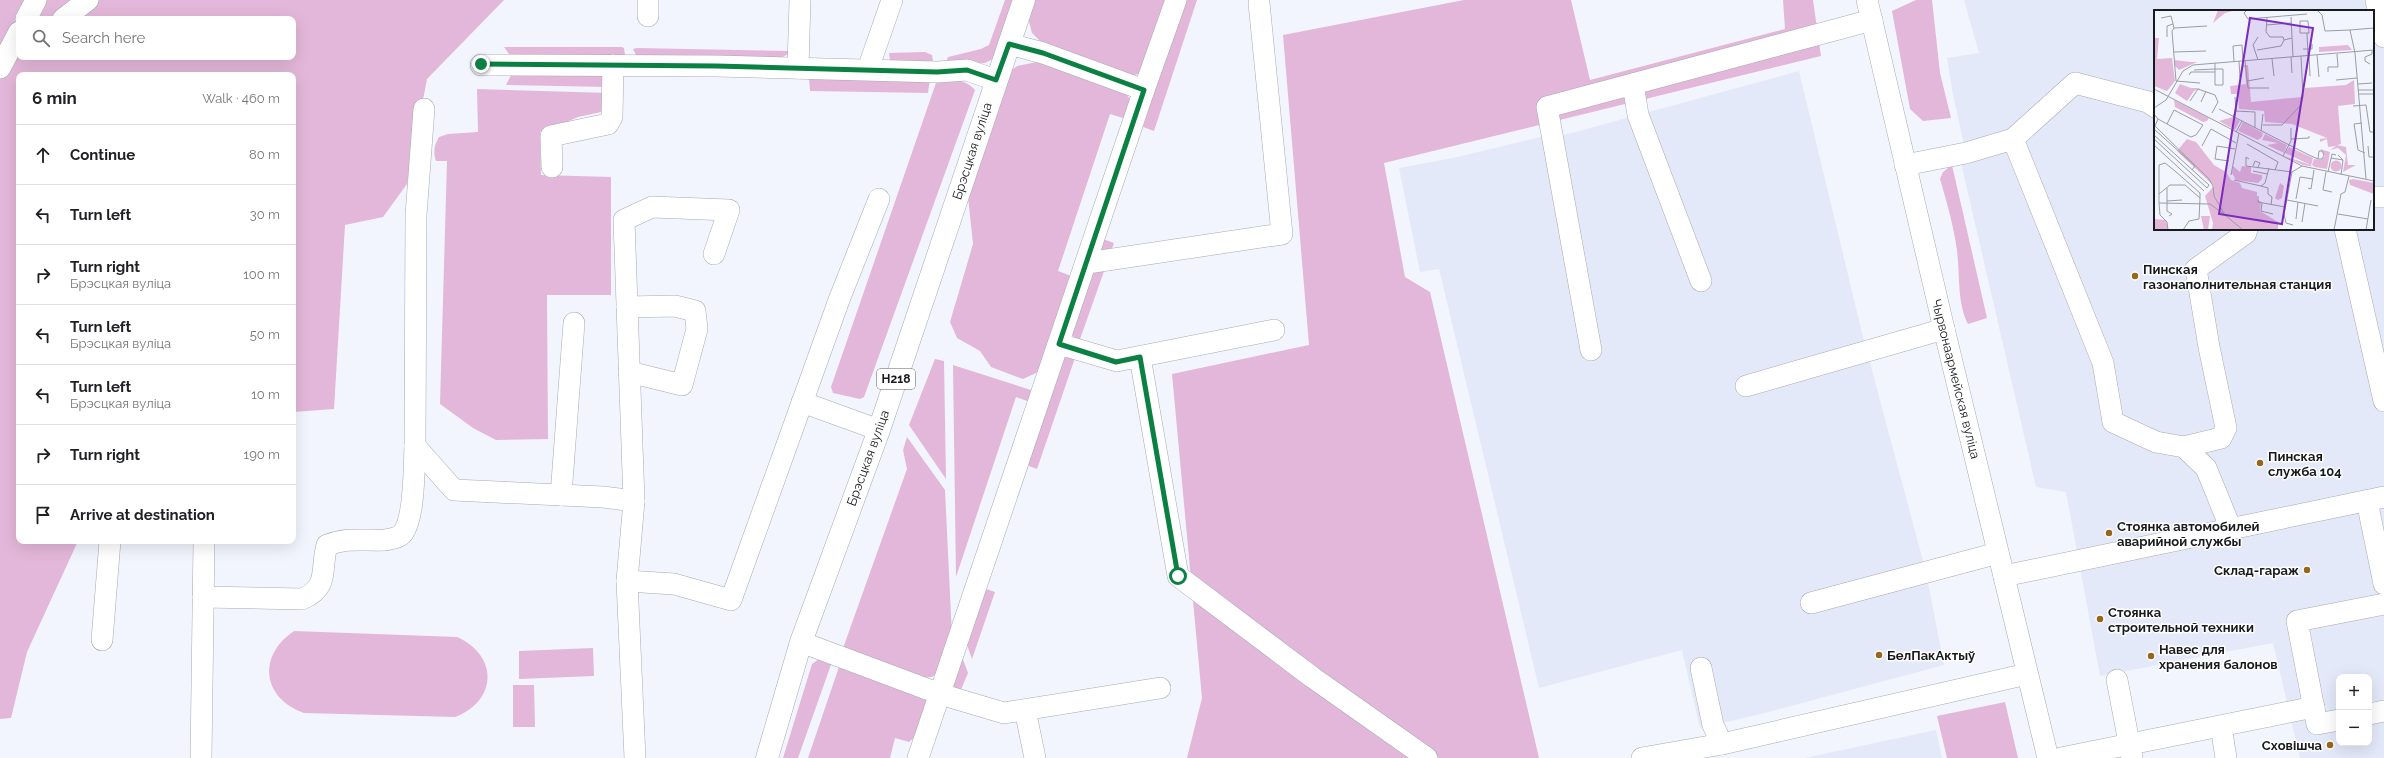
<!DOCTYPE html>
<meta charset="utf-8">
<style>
:root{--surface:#fff;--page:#f2f2f2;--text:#202124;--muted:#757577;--line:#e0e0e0}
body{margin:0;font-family:Raleway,sans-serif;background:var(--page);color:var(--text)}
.controls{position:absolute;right:12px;bottom:12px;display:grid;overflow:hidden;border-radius:8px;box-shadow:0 4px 16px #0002}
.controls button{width:36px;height:36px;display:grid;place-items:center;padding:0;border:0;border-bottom:1px solid var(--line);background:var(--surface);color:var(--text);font:20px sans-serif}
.stop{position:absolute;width:12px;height:12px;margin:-9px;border:3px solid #0b8043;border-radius:50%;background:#fff}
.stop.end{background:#0b8043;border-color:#fff;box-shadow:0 1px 4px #0008}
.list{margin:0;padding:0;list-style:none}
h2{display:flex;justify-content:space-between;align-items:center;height:52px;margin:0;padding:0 16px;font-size:17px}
h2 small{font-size:13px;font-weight:400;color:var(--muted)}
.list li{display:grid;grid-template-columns:26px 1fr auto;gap:12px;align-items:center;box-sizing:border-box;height:60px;padding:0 16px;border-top:1px solid var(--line)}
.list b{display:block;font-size:15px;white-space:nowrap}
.list p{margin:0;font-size:13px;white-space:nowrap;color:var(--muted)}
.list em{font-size:13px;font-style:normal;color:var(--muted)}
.icon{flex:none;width:22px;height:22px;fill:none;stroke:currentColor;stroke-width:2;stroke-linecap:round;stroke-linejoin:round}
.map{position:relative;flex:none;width:2384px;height:758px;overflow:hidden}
.search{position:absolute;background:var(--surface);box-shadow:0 4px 16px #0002;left:16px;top:16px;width:280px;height:44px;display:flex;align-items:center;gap:10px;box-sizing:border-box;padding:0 14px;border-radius:8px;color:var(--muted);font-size:15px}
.panel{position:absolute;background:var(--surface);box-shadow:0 4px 16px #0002;left:16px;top:72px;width:280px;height:472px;border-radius:8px}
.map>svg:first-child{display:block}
</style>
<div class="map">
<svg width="2384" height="758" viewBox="0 0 2384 758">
<rect width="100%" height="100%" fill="#f2f5fe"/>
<g fill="#e4e9f9" fill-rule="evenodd">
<path d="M 1964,0 L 2384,0 L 2384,758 L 2300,758 L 2273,643 L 2100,676 L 2066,492 L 2036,487 L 1961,163 L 1964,145 L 1953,95 L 1947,58 L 1979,53 ZM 2155,11 L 2373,11 L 2373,229 L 2155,229 ZM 2339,677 L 2369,677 L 2369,743 L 2339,743 Z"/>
<path d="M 1799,71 L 1862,333 L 1926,572 L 1944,665 L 1761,714 L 1700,728 L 1682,650 L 1539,688 L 1439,269 L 1420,272 L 1399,168 L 1453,158 L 1541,137 L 1568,134 Z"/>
<path d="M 1936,730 L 1942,758 L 1805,758 Z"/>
</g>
<g fill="#e3b7d9" fill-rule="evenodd">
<path d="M 0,0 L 504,0 L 427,79 L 407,184 L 383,217 L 345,225 L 334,409 L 293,412 L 293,75 L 19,75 L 19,541 L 78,541 L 27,652 L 11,718 L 0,719 ZM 19,19 L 293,19 L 293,57 L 19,57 Z"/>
<path d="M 1005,0 L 1014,0 L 993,59 L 985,63 L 945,65 L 948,57 L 981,49 L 989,45 Z"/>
<path d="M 1034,0 L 1167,0 L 1143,68 L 1138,74 L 1127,77 L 1045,46 L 1032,33 L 1028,18 Z"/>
<path d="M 1183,0 L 1197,0 L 1154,131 L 1143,127 Z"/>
<path d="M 1464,0 L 1571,0 L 1590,80 L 1785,29 L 1783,0 L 1813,0 L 1821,56 L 1384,163 L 1405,277 L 1430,292 L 1539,758 L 1187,758 L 1202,698 L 1172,374 L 1309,345 L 1283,35 Z"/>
<path d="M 1916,0 L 1932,0 L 1940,73 L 1951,118 L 1923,121 L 1910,109 L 1892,11 Z"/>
<path d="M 504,47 L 622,47 L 624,48 L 625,55 L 516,57 L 509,54 Z"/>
<path d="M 637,48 L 788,51 L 788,54 L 781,58 L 637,57 L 633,49 Z"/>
<path d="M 925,52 L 932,55 L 933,61 L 929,64 L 893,63 L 890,60 L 889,53 Z"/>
<path d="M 1037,62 L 1125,93 L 1130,99 L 1131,109 L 1123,118 L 1110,114 L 1058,271 L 1071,276 L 1041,367 L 1036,373 L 1023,379 L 991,367 L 980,351 L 957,338 L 950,322 L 973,244 L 968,197 L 1009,72 L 1017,66 Z"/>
<path d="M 511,75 L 600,75 L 605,78 L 608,87 L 506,85 Z"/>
<path d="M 809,78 L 930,79 L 928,93 L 810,91 Z"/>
<path d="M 937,80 C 952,80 965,78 975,90 L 864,397 L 860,399 L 833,393 L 831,387 Z"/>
<path d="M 477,89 L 609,93 L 606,111 L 578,117 L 569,121 L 566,126 L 540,132 L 541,175 L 611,177 L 611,295 L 547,295 L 548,439 L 496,440 L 473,428 L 440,404 L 447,161 L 436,161 C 433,151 434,146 439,137 L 448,134 L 478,132 Z"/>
<path d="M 1952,165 L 1987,318 L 1968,324 C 1957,303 1960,274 1957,251 C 1954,227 1947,203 1940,179 L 1943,172 Z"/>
<path d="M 1103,239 L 1114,243 L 1079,342 L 1073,336 L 1072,327 Z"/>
<path d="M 1076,355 L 1037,469 L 1029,466 L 1028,453 L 1060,359 Z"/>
<path d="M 935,359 L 944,361 L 946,479 L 909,425 Z"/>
<path d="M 953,365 L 1034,391 L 1027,401 L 1016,397 L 956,577 Z"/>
<path d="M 907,437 L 945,490 L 952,636 L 939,671 L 932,677 L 920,678 L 842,651 L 907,469 L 903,450 Z"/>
<path d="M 986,589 L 995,592 L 972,659 L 966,642 Z"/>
<path d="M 294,631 L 457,637 C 499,656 497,701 455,717 L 304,713 C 262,698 257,656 294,631 Z"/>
<path d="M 593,648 L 594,676 L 519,679 L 519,651 Z"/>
<path d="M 961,654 L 968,673 L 960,692 L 951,687 Z"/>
<path d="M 819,659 L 833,659 L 798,758 L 783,758 L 812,664 Z"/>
<path d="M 841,661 L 928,698 L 916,736 L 909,742 L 895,738 L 890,758 L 808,758 Z"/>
<path d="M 513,685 L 534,685 L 535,727 L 513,727 Z"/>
<path d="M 2005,702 L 2018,758 L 1947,758 L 1937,716 Z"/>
</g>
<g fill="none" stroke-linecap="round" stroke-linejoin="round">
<g stroke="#a7aab2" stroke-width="22">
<g id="minor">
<path d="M 648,0 L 648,16"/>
<path d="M 1867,0 L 1944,329 L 2048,758"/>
<path d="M 2376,0 L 2384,37"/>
<path d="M 26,19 L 36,0"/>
<path d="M 63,19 L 88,0"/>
<path d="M 1009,44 L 1043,53 L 1144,90 L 1176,0"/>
<path d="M 481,65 L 716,66 L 937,72 L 967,70 L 995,80"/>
<path d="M 0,68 L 19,32"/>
<path d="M 798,68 L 800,0"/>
<path d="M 868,69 L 892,0"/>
<path d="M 1633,84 L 1638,115 L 1701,281"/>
<path d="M 424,109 L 416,215 L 415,446 L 454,490 L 603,497 L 634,501"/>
<path d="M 2013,139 L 2103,363 L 2113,422 L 2156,442 L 2184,447 L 2206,468 L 2231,529"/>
<path d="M 1905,165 L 1966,153 L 2013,139 L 2075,83 L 2148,102 L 2155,107"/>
<path d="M 552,167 L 551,136 L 608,124 L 612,117 L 613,65"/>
<path d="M 2373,197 L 2384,197"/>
<path d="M 2345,229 L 2384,401"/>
<path d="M 1087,263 L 1282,234 L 1259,3"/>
<path d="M 627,307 L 675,306 L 695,311 L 697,329 L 682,385 L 629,372"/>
<path d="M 1059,344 L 1117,361 L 1274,330"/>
<path d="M 1591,350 L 1547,107 L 1872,20"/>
<path d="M 1140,357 L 1178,576 L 1312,677 L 1427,758"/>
<path d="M 1746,386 L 1944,329"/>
<path d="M 802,402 L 879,430"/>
<path d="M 2184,447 L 2221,438 L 2226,428 L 2209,347 L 2196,269 L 2246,233 L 2247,229"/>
<path d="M 561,495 L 574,323"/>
<path d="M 2367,501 L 2384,584"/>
<path d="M 2004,576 L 2384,497"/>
<path d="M 627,581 L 674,584 L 731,600 L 839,300 L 879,199"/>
<path d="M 203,597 L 302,599 C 330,587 320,570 327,545 C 348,537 364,541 385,540 C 391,539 398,538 402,534 C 415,520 414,465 415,446"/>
<path d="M 1811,603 L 1998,553"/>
<path d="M 102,640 L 110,541"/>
<path d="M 801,642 L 940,694 L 1004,713 L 1160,688"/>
<path d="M 1701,668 L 1713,725 L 1722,744"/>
<path d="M 2117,680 L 2132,758"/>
<path d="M 1025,710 L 1035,758"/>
<path d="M 2369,714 L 2384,711"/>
<path d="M 2339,720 L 2317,724 L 2297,621 L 2384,604"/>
<path d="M 2221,726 L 2226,758"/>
<path d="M 201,758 L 204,541"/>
<path d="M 635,758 L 627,581 L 634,501 L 624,220 L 652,207 L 729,210 L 714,254"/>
<path d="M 918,758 L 1144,90"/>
<path d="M 1642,758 L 1722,744 L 2027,674"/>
<path d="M 2061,758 L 2314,707"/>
</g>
</g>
<g stroke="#a7aab2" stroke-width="23">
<path id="major" d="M 767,758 L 801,642 L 879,430 L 1024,0"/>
</g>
<use href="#minor" stroke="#fff" stroke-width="21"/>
<use href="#major" stroke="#fff" stroke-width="22"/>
</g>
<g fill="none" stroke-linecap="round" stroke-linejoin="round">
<path stroke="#0b8043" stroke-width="5" d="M 481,64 L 716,66 L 937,72 L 967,70 L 996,80 L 1009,44 L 1043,53 L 1144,90 L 1059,344 L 1116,362 L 1140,357 L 1178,576"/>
</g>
<g fill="#986619" stroke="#fff" stroke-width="1.5">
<circle cx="2135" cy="276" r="4"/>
<circle cx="2260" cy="463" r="4"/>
<circle cx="2109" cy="533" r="4"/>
<circle cx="2307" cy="570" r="4"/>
<circle cx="2100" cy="619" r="4"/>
<circle cx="1879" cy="655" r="4"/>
<circle cx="2151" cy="656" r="4"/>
<circle cx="2330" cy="745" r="4"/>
</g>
<g text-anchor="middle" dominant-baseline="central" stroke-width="3" stroke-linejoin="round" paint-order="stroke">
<rect fill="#fff" stroke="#5d5f61" stroke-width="1" x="877" y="369" width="38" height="20" rx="3"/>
<g font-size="12" font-weight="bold" fill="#181a1d">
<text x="896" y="379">Н218</text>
</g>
<g font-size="13" fill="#181a1d" stroke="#fff">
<text transform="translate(972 151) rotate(-72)">Брэсцкая вуліца</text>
<text transform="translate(1956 379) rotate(76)">Чырвонаармейская вуліца</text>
<text transform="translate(868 458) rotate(-70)">Брэсцкая вуліца</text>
</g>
<g font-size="13" font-weight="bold" fill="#181a1d" stroke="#fff" text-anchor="start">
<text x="2143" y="269">Пинская<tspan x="2143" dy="15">газонаполнительная станция</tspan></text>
<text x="2268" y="456">Пинская<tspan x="2268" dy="15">служба 104</tspan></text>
<text x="2117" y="526">Стоянка автомобилей<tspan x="2117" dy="15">аварийной службы</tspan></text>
<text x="2299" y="570" text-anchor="end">Склад-гараж</text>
<text x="2108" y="612">Стоянка<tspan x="2108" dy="15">строительной техники</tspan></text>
<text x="2159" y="649">Навес для<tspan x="2159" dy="15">хранения балонов</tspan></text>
<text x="1887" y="655">БелПакАктыў</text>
<text x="2322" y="745" text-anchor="end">Сховішча</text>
</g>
</g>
<g transform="translate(2154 10)">
<rect width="220" height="220" fill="#f2f5fe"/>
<path d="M 64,0 L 82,0 L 71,3 L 59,13 ZM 0,28 L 5,28 L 3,49 L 18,48 L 21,71 L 13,81 L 0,76 ZM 194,35 L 198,40 L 165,42 L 165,37 ZM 21,50 L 36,52 L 43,52 L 25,60 L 21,56 ZM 88,55 L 94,55 L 97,92 L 148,87 L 151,78 L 192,75 L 200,70 L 201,94 L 184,96 L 187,134 L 183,135 L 192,137 L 194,155 L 202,155 L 189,162 L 192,145 L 184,138 L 176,140 L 182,136 L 174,137 L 173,129 L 166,132 L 166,129 L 173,128 L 138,114 L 111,112 L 110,101 L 85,99 L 84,84 L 77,84 L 76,76 L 92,74 L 91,58 ZM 26,74 L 37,78 L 46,78 L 40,81 L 33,91 L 21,83 ZM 20,90 L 55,108 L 53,111 L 49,112 L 21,97 ZM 79,107 L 86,111 L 81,120 L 65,111 ZM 89,112 L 109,123 L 108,127 L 104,130 L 84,121 ZM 111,124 L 133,135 L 130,143 L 113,135 L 124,133 L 108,130 ZM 33,129 L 42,132 L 60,155 L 72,162 L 77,170 L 86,173 L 88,178 L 103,182 L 103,189 L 107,192 L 106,201 L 124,212 L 124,219 L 128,220 L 58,220 L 59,213 L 51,186 L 60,176 L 23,141 ZM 135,137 L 159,148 L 157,156 L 161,157 L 158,155 L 160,149 L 167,150 L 171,146 L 166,139 L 176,142 L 173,159 L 149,155 L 130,146 L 157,155 L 131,143 ZM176.5 156a5.5 5.5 0 1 1 11 0a5.5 5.5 0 1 1-11 0ZM 79,156 L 86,162 L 88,156 L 97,157 L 97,163 L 108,165 L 108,169 L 104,173 L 82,170 L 78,163 ZM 199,169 L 220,173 L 220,184 L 196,175 L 195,170 ZM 126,173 L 130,176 L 128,188 L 124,190 L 121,188 ZM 47,206 L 56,206 L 54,220 L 50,220 ZM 0,209 L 12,210 L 14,220 L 0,220 Z" fill="#e3b7d9"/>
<path fill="none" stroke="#9b9da4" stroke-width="1" d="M 93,0 L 90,3 L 94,9 L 153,4M 127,0 L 141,0M 163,0 L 168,5 L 171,21 L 196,20M 137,7 L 139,47M 7,8 L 17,6 L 20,18M 113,8 L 112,22 L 116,27 L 129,27 L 130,30M 146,11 L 154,11 L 155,23 L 146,23 ZM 112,15 L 137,13M 153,23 L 154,46M 13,27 L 13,16 L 19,14M 149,39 L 158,39 L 158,34M 103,40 L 127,36 L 130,30 L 138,28M 19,42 L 52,41M 163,45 L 165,67M 155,46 L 156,66M 137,47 L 138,63M 118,49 L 120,66M 104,50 L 99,35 L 104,27M 80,51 L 79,36 L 88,35 L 89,51M 85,51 L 86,68M 91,51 L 94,78 L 115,78M 216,54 L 211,51 L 211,47 L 218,44 L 218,41M 40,60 L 61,59 L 69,59 L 69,75 L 61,75 L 61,53M 174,62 L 174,57 L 184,57 L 183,44M 35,65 L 37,62 L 61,62M 182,70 L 203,68M 22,71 L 18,21 L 20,18 L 53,16M 22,71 L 46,73M 93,71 L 110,68M 204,74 L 218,73M 0,79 L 148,156 L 220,171M 204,80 L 220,80M 205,84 L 220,84M 36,91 L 44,79 L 61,85 L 64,92 L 58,103M 47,92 L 52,81M 199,96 L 212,95 L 216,122 L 220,122M 0,98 L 12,90 L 29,61 L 39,55 L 220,40M 65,99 L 88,111 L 82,122M 82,101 L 101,102 L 101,118M 0,104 L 4,109 L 33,125 L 37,127 L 42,125 L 49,115 L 20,100 L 13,114M 79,106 L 82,101 L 81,87M 4,109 L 1,116 L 55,169 L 59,176 L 60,186 L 71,205 L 89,220M 88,111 L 155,145 L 164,149 L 168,149 L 170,145 L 168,141 L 165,141 L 164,149M 208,113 L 200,114 L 204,140 L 211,143M 109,115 L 128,115 L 146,96 L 149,87 L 147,46M 0,119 L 41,156 L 38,160M 107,121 L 109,104M 0,125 L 55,175 L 53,178M 0,129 L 53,178M 137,129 L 155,128 L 155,126M 93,134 L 124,152 L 121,160M 0,135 L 50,181M 48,136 L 57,119 L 82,133M 214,136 L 215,147 L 220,147M 184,145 L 189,150 L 187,165M 129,146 L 137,131 L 137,118M 177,148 L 189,150M 95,149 L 92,147 L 92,156 L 138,162M 75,151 L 61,149 L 63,136 L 81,139M 99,156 L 101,151 L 106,153 L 104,157M 99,161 L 113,164M 172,162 L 169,180 L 178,182M 174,162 L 178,144 L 182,145M 77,165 L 85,123M 212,169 L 201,43 L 196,20 L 220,18M 80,170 L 107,176 L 111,173 L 115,158M 107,176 L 114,178 L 114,184 L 118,187 L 117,195M 13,178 L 13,201 L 18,204 L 15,206M 154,178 L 157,179 L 160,160M 5,184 L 16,175 L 31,175 L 46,188 L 45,209 L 35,211 L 29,220 L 16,220M 104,186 L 104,192 L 131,197M 46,188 L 46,183 L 21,161 L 11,153 L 5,155 L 5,193 L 56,194 L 71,205M 142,189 L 146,167 L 159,169M 133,190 L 164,196M 13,191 L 28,190M 5,193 L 6,205 L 13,212 L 14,220M 108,193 L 107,201 L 119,204M 184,204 L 214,209M 142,209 L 144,192M 148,212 L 151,193M 139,215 L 132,213 L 130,204 L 138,162 L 148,156M 180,220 L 187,184 L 191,182 L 195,166M 212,220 L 217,190"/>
<path fill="#7b2cbf" fill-opacity="0.15" stroke="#7b2cbf" stroke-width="2" d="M 96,8 L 159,18 L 128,214 L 65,204 Z"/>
<rect width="220" height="220" fill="none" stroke="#181a1d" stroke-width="2"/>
</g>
</svg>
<div class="controls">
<button>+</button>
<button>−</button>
</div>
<div class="stop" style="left:1178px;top:576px"></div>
<div class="stop end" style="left:481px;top:64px"></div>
<div class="search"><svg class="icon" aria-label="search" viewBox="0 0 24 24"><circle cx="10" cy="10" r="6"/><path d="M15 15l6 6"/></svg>Search here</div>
<section class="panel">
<h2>6 min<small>Walk · 460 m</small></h2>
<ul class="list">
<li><svg class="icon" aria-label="ahead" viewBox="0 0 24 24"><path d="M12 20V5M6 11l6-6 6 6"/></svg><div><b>Continue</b></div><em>80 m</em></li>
<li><svg class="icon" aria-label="left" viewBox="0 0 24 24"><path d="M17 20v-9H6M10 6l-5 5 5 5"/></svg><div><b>Turn left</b></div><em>30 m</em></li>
<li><svg class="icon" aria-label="right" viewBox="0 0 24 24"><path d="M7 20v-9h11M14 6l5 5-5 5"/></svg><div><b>Turn right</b><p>Брэсцкая вуліца</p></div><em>100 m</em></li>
<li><svg class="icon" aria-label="left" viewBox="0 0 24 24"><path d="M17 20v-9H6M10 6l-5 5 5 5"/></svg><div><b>Turn left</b><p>Брэсцкая вуліца</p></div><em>50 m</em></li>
<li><svg class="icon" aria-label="left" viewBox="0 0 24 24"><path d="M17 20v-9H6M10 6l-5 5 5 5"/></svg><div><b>Turn left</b><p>Брэсцкая вуліца</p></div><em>10 m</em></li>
<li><svg class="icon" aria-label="right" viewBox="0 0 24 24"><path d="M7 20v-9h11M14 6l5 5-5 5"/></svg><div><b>Turn right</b></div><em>190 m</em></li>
<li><svg class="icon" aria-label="arrive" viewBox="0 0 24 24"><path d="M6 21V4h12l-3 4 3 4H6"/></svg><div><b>Arrive at destination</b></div></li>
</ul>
</section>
</div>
